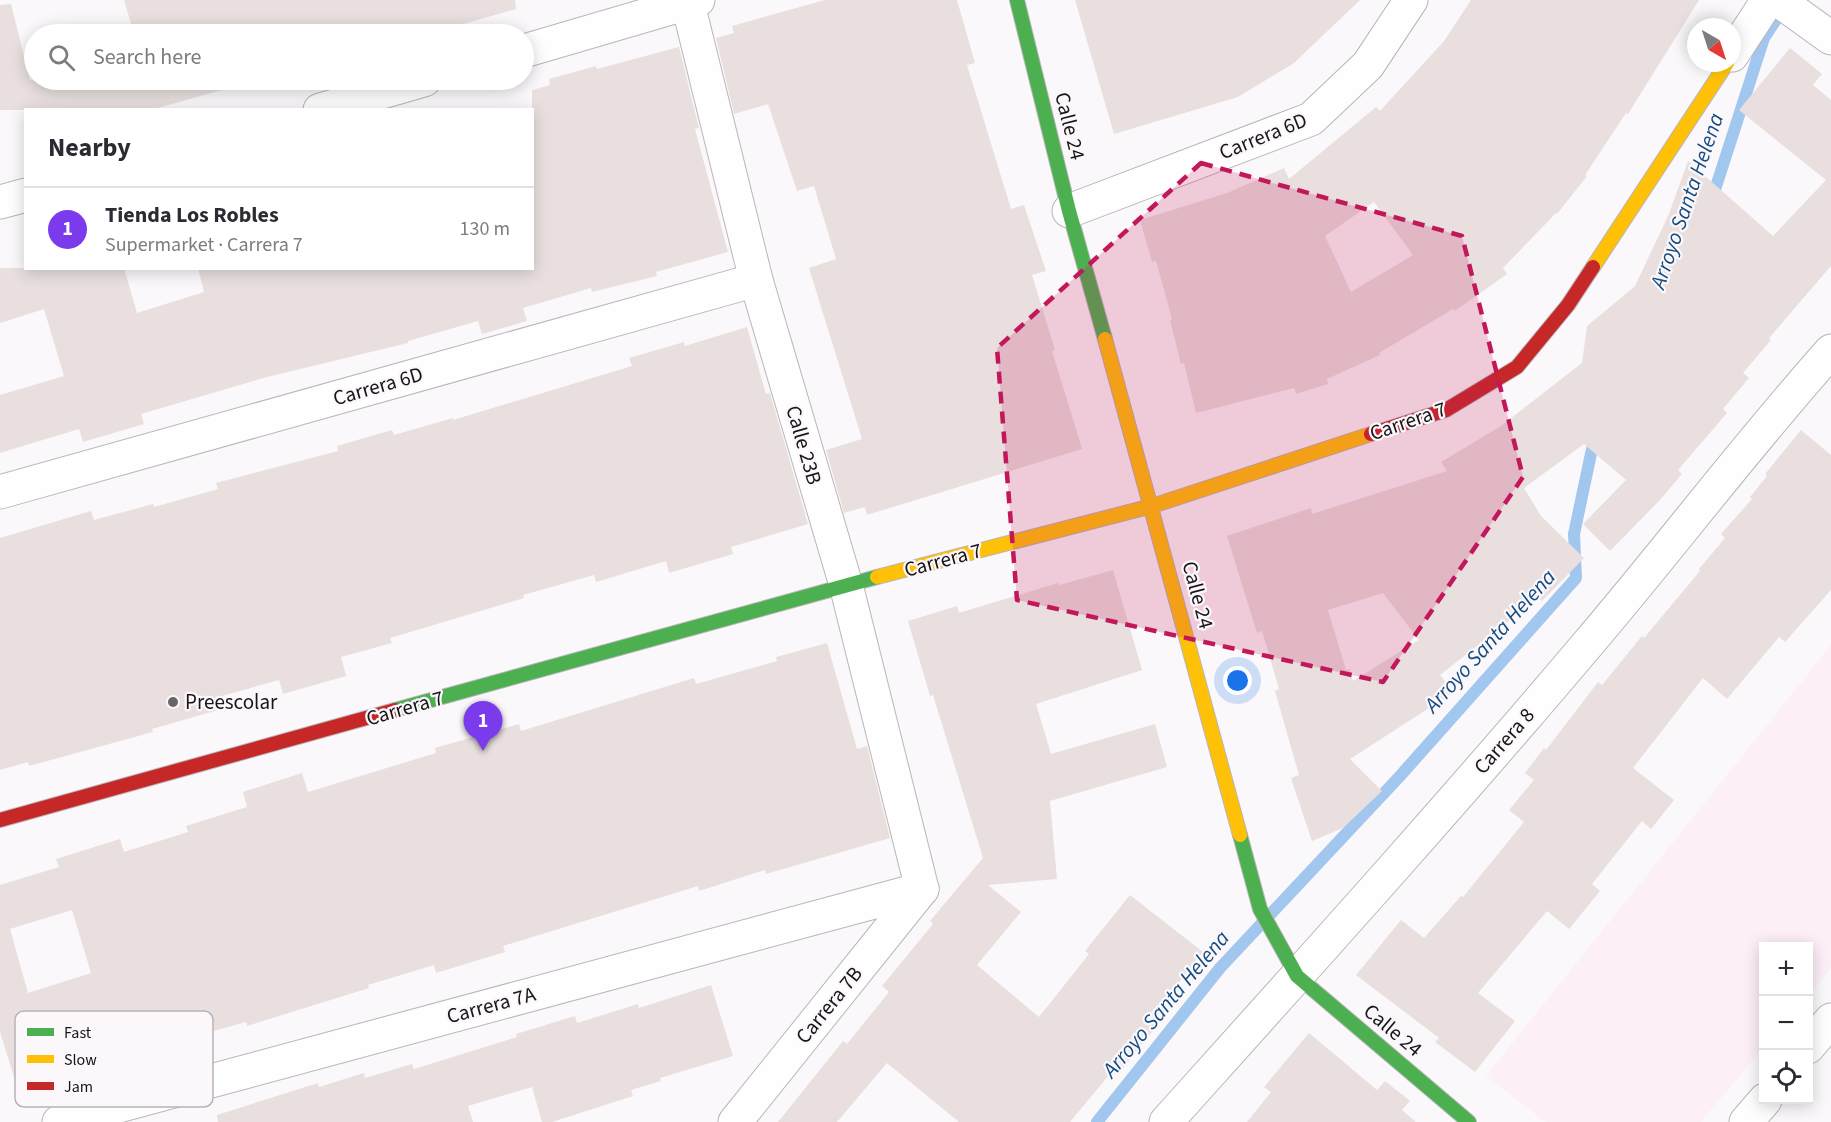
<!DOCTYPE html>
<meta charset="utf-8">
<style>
:root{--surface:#fff;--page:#f2f2f3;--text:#2b2b33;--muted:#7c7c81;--line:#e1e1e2;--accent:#7c3aed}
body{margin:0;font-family:"Source Sans 3",sans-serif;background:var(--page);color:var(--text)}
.controls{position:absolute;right:18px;bottom:18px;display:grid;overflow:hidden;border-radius:0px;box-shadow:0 3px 15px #0003}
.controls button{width:54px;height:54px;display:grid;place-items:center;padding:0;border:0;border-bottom:2px solid var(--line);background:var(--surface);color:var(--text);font:30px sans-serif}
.compass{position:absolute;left:1687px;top:18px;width:54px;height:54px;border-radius:50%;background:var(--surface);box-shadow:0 3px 15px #0003;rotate:141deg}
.you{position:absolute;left:1238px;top:681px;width:21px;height:21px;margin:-15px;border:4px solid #fff;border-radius:50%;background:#1a73e8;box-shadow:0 0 0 9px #1a73e833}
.badge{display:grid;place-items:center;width:39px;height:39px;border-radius:50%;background:var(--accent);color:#fff;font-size:20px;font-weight:700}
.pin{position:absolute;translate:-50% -50px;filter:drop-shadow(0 2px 3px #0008)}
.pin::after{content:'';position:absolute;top:32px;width:21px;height:18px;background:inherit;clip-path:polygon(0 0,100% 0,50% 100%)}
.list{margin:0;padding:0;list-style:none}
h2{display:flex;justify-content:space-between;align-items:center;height:78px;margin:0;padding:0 24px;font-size:26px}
h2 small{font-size:20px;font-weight:400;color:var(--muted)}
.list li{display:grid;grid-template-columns:39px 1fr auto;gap:18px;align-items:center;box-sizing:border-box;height:84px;padding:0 24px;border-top:2px solid var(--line)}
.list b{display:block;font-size:22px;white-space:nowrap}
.list p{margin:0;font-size:20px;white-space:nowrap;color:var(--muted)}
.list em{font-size:20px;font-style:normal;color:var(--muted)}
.icon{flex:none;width:33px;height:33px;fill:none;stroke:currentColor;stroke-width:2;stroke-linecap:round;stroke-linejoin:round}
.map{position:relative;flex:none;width:1831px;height:1122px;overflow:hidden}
.search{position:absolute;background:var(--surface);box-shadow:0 3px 15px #0003;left:24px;top:24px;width:510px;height:66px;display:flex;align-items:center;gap:15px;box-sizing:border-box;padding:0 21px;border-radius:33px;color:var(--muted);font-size:22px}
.panel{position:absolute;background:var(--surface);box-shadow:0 3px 15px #0003;left:24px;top:108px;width:510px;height:162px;border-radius:0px}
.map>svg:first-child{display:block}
</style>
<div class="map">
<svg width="1831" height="1122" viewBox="0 0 1831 1122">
<rect width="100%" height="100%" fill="#faf8fa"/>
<path fill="#fceff7" d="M 1831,645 L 1831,968 L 1809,995 L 1808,946 L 1764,946 L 1763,1048 L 1701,1122 L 1546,1122 L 1486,1076 Z"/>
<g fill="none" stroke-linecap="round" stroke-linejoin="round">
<g stroke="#a2c7ef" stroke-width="12">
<path d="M 1711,202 L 1764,38 L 1785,6"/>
<path d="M 1097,1122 L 1220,968 L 1400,776 L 1576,578 L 1574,534 L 1592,449 L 1600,439"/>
</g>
</g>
<g fill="#e9dfdf" fill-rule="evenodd">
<path d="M 124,0 L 515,0 L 516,9 L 428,34 L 134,34 Z"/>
<path d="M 825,0 L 957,0 L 975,63 L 967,65 L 1011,209 L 1024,205 L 1046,271 L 1032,275 L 1055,350 L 1052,351 L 1082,449 L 867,515 L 865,507 L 844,513 L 826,450 L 862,439 L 809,268 L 836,259 L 814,186 L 797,191 L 768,104 L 734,114 L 716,38 L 734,33 L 732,26 Z"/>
<path d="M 1075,0 L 1360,0 L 1294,63 L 1238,97 L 1114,134 Z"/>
<path d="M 1471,0 L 1699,0 L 1628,114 L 1626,113 L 1585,175 L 1587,176 L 1557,214 L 1556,213 L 1503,268 L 1507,274 L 1455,311 L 1453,309 L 1379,353 L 1380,355 L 1327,379 L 1328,384 L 1296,394 L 1294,388 L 1196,413 L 1184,363 L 1181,364 L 1170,320 L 1172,319 L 1156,261 L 1152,262 L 1140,220 L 1227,193 L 1284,168 L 1289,179 L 1376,107 L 1380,111 L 1444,41 ZM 1374,202 L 1413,255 L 1351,292 L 1325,236 Z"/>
<path d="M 11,4 L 30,80 L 250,80 L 224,87 L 225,89 L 151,110 L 0,110 L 0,5 Z"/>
<path d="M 679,47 L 699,128 L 695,129 L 728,252 L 656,272 L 657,276 L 592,292 L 591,288 L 523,308 L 527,321 L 482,334 L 478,321 L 408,341 L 408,343 L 267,377 L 141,414 L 144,424 L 83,442 L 79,429 L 0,453 L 0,395 L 64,376 L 44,309 L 0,323 L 0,268 L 124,268 L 137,313 L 204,292 L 198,268 L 532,268 L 532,90 L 550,85 L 549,79 L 596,66 L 597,69 Z"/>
<path d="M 1790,48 L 1822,74 L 1813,85 L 1831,100 L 1831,266 L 1769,338 L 1771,340 L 1743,373 L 1749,378 L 1723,409 L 1727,413 L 1678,470 L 1682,474 L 1659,501 L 1610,551 L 1583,524 L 1626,480 L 1584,444 L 1524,488 L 1541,516 L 1584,558 L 1542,601 L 1538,598 L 1440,675 L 1454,692 L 1350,759 L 1382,791 L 1343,828 L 1312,841 L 1291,778 L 1299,775 L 1275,691 L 1279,689 L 1262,631 L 1257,633 L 1227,536 L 1311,508 L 1312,514 L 1447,471 L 1441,462 L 1501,426 L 1582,363 L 1587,326 L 1635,286 L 1669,214 L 1688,161 L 1773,236 L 1826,180 L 1739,110 ZM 1383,593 L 1419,640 L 1353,681 L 1350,669 L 1346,670 L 1328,610 Z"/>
<path d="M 747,327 L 766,394 L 770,393 L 808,524 L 731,547 L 733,554 L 669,573 L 666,561 L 596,582 L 594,575 L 523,595 L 524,598 L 390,638 L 392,643 L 341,657 L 346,676 L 283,694 L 279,680 L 215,698 L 218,710 L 152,729 L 153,732 L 29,766 L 28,762 L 0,770 L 0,538 L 91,511 L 94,520 L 153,504 L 154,507 L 218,489 L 216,483 L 338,451 L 337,446 L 392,430 L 394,435 L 453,418 L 453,420 L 632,366 L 629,358 L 684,342 L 685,346 Z"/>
<path d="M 1801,430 L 1831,455 L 1831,590 L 1785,642 L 1779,637 L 1727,699 L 1703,678 L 1633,768 L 1674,800 L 1651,829 L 1642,821 L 1592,884 L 1600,891 L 1569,929 L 1547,911 L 1478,993 L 1515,1021 L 1475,1072 L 1435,1042 L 1439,1038 L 1356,975 L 1401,920 L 1424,938 L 1461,896 L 1463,897 L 1524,822 L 1509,810 L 1534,780 L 1525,773 L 1544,748 L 1546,750 L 1598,682 L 1602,685 L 1642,636 L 1644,638 L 1700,571 L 1699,569 L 1725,538 L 1721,534 L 1752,499 L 1750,497 L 1767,476 L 1765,474 Z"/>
<path d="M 1113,570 L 1142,670 L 1036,704 L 1051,754 L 1155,724 L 1167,767 L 1050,801 L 1057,879 L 988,885 L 1021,912 L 977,965 L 1039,1017 L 1089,954 L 1085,951 L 1130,895 L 1203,952 L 1152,1017 L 1159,1023 L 1119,1073 L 1114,1069 L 1070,1122 L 959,1122 L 887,1063 L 837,1122 L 778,1122 L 843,1041 L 847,1044 L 889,992 L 882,986 L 933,924 L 930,921 L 983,858 L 933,695 L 930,696 L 908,621 L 957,606 L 959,613 L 1058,583 L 1059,585 Z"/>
<path d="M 827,643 L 857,749 L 867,746 L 890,838 L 766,874 L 765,870 L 699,891 L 698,886 L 503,946 L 505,952 L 436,973 L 434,965 L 368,985 L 369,988 L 247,1026 L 246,1022 L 118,1058 L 53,1079 L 57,1092 L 22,1103 L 0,1032 L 0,885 L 59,867 L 56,859 L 120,839 L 124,852 L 188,832 L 186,826 L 247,807 L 243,792 L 302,773 L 308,792 L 436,753 L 435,748 L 519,724 L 521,731 L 694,678 L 696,684 L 777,661 L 776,657 ZM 72,910 L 91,973 L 28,993 L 10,929 Z"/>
<path d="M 711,985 L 733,1056 L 660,1078 L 661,1081 L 631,1090 L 633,1096 L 552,1122 L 542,1122 L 532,1087 L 468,1106 L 473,1122 L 218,1122 L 217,1115 L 318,1083 L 319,1087 L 364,1073 L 365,1078 L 412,1064 L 414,1069 L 517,1037 L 516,1034 L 575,1016 L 577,1023 L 638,1004 L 639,1008 Z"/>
<path d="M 1309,1033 L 1377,1090 L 1385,1081 L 1410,1101 L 1402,1110 L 1416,1122 L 1247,1122 L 1271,1092 L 1264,1087 Z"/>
</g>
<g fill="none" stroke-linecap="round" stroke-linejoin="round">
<g stroke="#b8b6b8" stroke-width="35">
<g id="street">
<path d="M 687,0 L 756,280 L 846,585 L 922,889"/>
<path d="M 1778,0 L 1831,38"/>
<path d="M 524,51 L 698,0"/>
<path d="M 1732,55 L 1768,0"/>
<path d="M 320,110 L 424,80"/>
<path d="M 0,202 L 26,195"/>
<path d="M 1069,211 L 1311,119 L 1368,65 L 1411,0"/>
<path d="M 0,492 L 756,280"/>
<path d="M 1808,1047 L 1831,1020"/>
<path d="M 59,1122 L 922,889"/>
<path d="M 735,1122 L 922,889"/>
<path d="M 1166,1122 C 1307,965 1449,808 1586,646 C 1669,549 1746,446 1831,351"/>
<path d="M 1746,1122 L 1765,1100"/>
</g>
</g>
<g stroke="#b8b6b8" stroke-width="16">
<g id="fast">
<path d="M 1017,0 L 1069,211 L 1105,339"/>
<path d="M 395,710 L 877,577"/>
<path d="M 1240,835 L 1260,909 L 1297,976 L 1469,1122"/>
</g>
</g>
<g stroke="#b8b6b8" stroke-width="16">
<g id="slow">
<path d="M 1593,267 L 1727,63"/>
<path d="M 1105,339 L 1240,835"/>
<path d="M 877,577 L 1152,506 L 1371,434"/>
</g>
</g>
<g stroke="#b8b6b8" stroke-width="16">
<g id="jam">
<path d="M 1371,434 L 1446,410 L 1517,367 L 1568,305 L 1593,267"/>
<path d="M 0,820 L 395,710"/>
</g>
</g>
<use href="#street" stroke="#fefefe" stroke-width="33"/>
<use href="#fast" stroke="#4caf50" stroke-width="14"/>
<use href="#slow" stroke="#ffc107" stroke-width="14"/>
<use href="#jam" stroke="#c62828" stroke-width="14"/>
</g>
<path fill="#c2185b" fill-opacity="0.2" stroke="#c2185b" stroke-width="4.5" stroke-dasharray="12 8" stroke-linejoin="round" d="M 1201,163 L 1462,236 L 1523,477 L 1383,682 L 1017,600 L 997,348 Z"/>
<circle fill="#676567" stroke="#fbf7fb" stroke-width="2" cx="173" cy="702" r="6"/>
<g text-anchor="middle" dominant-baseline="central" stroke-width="4.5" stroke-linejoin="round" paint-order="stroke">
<g font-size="21" fill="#181618" stroke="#fbf7fb">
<text transform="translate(1070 126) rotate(76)">Calle 24</text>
<text transform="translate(1263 136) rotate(-22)">Carrera 6D</text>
<text transform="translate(378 386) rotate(-16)">Carrera 6D</text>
<text transform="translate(1408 421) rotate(-19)">Carrera 7</text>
<text transform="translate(804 445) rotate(74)">Calle 23B</text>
<text transform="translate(943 560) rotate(-15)">Carrera 7</text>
<text transform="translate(1198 595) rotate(75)">Calle 24</text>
<text transform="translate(405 708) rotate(-16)">Carrera 7</text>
<text transform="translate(1504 741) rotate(-49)">Carrera 8</text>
<text transform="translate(491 1005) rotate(-15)">Carrera 7A</text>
<text transform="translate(829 1005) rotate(-51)">Carrera 7B</text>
<text transform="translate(1393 1030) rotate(40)">Calle 24</text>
</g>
<g font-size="21" fill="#181618" stroke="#fbf7fb" text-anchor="start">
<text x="185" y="702">Preescolar</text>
</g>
<g font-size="22" font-style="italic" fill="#134d80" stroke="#fbf7fb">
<text transform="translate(1687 201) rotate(-71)">Arroyo Santa Helena</text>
<text transform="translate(1490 641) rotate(-48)">Arroyo Santa Helena</text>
<text transform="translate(1166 1004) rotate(-50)">Arroyo Santa Helena</text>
</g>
</g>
<rect x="15" y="1011" width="198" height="96" rx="9" fill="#fbf7fb" stroke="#b7b4b7" stroke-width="1.5"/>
<rect x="27" y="1028" width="27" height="8" fill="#4caf50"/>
<rect x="27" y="1055" width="27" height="8" fill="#ffc107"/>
<rect x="27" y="1082" width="27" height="8" fill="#c62828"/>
<g font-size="16" fill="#181618">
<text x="64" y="1038">Fast</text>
<text x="64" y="1065">Slow</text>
<text x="64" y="1092">Jam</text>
</g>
</svg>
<div class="controls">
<button>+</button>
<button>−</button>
<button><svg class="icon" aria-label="locate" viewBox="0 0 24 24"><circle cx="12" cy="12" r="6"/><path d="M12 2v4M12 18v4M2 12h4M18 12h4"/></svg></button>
</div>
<svg class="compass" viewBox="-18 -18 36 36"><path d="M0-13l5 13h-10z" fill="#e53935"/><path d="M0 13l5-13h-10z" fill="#7c7c81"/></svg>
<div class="you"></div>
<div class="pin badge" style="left:483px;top:751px">1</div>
<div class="search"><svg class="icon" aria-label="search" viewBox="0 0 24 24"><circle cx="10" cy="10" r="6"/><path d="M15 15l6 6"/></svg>Search here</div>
<section class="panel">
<h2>Nearby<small></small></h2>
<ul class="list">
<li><span class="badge">1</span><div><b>Tienda Los Robles</b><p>Supermarket · Carrera 7</p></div><em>130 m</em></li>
</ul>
</section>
</div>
